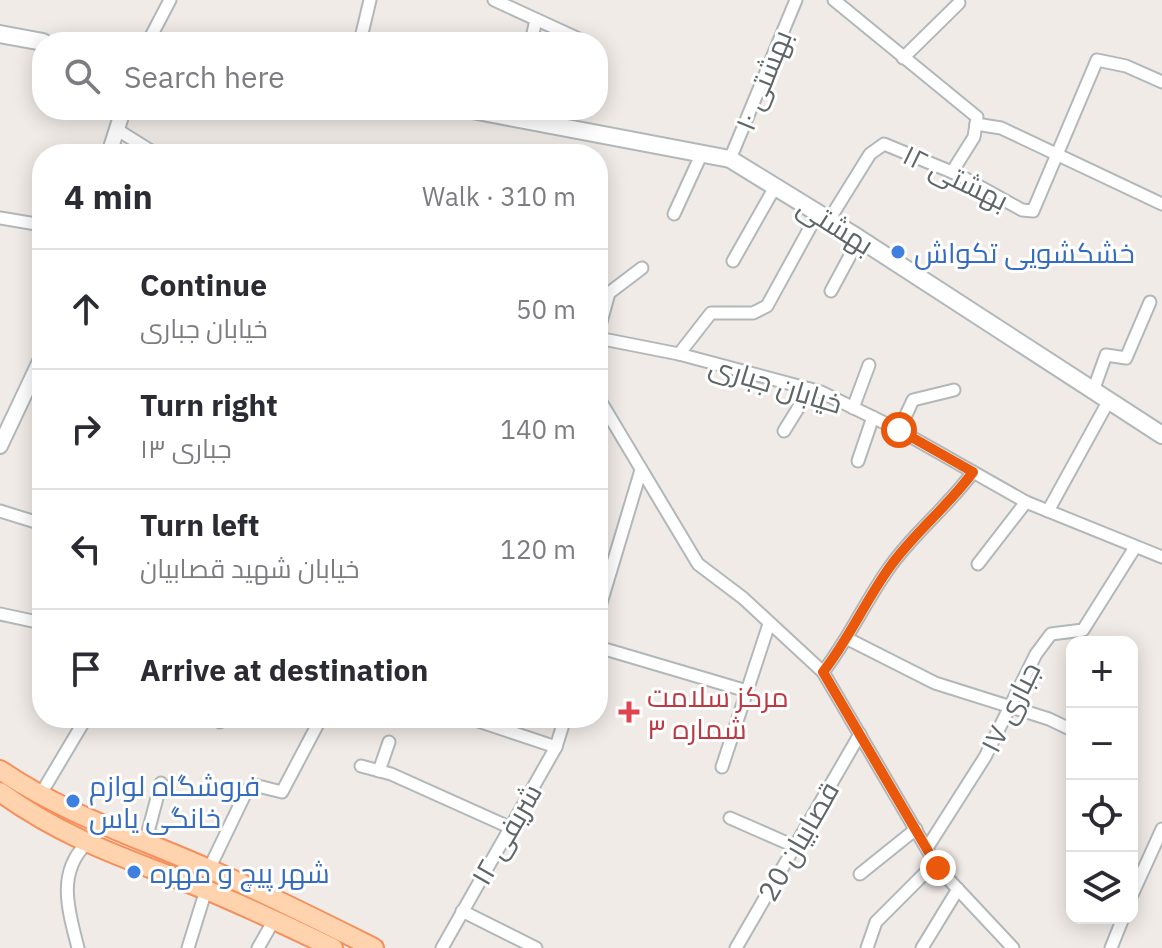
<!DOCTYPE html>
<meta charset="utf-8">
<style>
:root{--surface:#fff;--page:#f7f7f7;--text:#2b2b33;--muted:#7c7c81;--line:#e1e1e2}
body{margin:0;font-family:"IBM Plex Sans",Cairo,sans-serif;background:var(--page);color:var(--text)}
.controls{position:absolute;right:24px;bottom:24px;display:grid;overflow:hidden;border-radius:16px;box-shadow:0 4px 20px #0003}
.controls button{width:72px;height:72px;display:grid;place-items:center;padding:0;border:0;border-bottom:2px solid var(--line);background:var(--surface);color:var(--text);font:40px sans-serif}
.stop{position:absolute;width:24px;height:24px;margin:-18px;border:6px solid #ea580c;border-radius:50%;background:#fff}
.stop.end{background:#ea580c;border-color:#fff;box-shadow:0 2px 8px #0008}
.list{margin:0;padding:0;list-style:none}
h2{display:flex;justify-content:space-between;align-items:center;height:104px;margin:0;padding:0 32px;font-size:34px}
h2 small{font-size:26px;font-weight:400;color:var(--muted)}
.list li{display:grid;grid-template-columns:52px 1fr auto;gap:24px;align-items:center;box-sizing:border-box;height:120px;padding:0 32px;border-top:2px solid var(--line)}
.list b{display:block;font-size:30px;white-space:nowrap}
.list p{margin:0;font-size:26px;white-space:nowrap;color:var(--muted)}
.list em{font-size:26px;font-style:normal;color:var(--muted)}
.icon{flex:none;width:44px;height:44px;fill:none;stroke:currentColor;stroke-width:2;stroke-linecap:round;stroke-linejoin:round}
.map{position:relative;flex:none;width:1162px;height:948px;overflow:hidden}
.search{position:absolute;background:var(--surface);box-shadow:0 4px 20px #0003;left:32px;top:32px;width:576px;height:88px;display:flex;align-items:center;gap:20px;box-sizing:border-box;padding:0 28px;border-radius:32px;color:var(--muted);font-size:30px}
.panel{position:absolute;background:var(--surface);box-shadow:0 4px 20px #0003;left:32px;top:144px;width:576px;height:584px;border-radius:32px}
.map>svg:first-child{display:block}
</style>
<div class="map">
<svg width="1162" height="948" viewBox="0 0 1162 948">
<rect width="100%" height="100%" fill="#f1ebe7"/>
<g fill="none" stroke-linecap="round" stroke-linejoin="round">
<g stroke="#b2b8ba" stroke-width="15">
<g id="minor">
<path d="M 494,0 L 579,39"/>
<path d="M 834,0 L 977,117 L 974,137 L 952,172"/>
<path d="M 148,42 L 170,0"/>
<path d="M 360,42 L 370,0"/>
<path d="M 531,42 L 536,20"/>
<path d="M 903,58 L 959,3"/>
<path d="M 976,124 L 1001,128 L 1162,204"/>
<path d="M 116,129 L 156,154"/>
<path d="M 730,159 L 796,0"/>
<path d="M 674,214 L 702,153"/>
<path d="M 0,218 L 42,225"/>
<path d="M 829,220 L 870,154 L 884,144 L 959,175 L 1022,210 L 1033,211 L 1097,60 L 1126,66 L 1162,82"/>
<path d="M 733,261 L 775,187"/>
<path d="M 831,291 L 859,239"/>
<path d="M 598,333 L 609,293 L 642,268"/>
<path d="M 598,338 L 679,354 L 821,392 L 899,430 L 1026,502 L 1162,557"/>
<path d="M 679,354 L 711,313 L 753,313 L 767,306 L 818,213"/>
<path d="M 1093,391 L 1106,355 L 1126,358 L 1150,302"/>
<path d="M 598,397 L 698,564 L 743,598 L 823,672 L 938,868 L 1013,948"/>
<path d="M 853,408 L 869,365"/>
<path d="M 899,430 L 913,400 L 954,390"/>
<path d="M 784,431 L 810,389"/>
<path d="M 858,461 L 873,417"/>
<path d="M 0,511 L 42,524"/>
<path d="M 1048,511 L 1108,402"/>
<path d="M 978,564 L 1026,502"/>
<path d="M 598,565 L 610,572"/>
<path d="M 598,613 L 641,470"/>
<path d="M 0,614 L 42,623"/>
<path d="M 848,639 L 935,683 L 1049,719 L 1072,730"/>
<path d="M 598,647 L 747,691"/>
<path d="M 823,672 C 848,640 864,604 887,571 C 912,534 947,508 973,472"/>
<path d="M 214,718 L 220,722"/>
<path d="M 469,718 L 556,747"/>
<path d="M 361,766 L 391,774 L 509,827"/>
<path d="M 722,767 L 769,624"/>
<path d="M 379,771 L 389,742"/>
<path d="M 39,797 L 86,718"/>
<path d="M 730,818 L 794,846"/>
<path d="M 145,843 L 161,783"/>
<path d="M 927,848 L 985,757 L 1036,654 L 1051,634 L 1083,630 L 1134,549"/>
<path d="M 209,869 L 247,790 L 254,785 L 282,792 L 321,718"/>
<path d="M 860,874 L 916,829"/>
<path d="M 1132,895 L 1162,829"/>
<path d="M 462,911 L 536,948"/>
<path d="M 78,948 C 69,912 56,874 86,844"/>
<path d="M 188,948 L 206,890"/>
<path d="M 258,948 L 274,920"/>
<path d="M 442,948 L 556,747 L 565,718"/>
<path d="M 736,948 L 860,734"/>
<path d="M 867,948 L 876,922 L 935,863"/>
<path d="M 922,948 L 958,889"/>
<path d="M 1111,948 L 1123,918"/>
</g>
</g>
<g stroke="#b2b8ba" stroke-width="18">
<g id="tertiary">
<path d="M 109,154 L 123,110"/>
<path d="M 0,446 L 42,357"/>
</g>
</g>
<g stroke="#b1b8ba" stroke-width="20">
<g id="secondary">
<path d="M 0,34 L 43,42"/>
<path d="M 472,110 L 730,159 L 852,234 L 1162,435"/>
</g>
</g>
<g stroke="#f58f5c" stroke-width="22">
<g id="primary">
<path d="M 0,770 C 66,815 137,837 209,869 C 265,893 320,921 374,948"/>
<path d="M 0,792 C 72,844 136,861 216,894 C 255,911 294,929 333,948"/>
</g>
</g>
<use href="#minor" stroke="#fff" stroke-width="11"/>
<use href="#tertiary" stroke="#fff" stroke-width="14"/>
<use href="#secondary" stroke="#fff" stroke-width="16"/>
<use href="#primary" stroke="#ffd3ae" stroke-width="18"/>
</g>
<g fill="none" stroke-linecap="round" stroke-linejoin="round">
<path stroke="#ea580c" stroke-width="10" d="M 899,430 L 973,472 C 947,508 912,534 887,571 C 864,604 848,640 823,672 L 938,868"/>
</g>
<g fill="#3f7fe0" stroke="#fff" stroke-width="3">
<circle cx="898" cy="252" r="8"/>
<circle cx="73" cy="801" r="8"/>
<circle cx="134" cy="872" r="8"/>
</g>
<path fill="#e0444e" stroke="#fff" stroke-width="3" d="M625 700h8v8h8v8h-8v8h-8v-8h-8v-8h8z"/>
<g text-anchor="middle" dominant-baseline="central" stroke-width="6" stroke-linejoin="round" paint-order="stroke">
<g font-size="28" fill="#5e6668" stroke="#fff">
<text transform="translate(763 80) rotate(-68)">بهشتی ۱۰</text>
<text transform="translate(956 177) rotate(26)">بهشتی ۱۲</text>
<text transform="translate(836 225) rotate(32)">بهشتی</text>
<text transform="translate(776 384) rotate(17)">خیابان جباری</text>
<text transform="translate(1010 707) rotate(-63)">جباری ۱۷</text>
<text transform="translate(506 834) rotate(-60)">شریفی ۱۲</text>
<text transform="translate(798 841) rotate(-60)">قصابیان 20</text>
</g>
<g font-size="28" fill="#366cbe" stroke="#fff" text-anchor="start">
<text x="914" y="252">خشکشویی تکواش</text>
<text x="89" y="785">فروشگاه لوازم<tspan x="89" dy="32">خانگی یاس</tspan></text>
<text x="150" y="872">شهر پیچ و مهره</text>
</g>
<g font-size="28" fill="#be3a42" stroke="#fff" text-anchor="start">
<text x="647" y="696">مرکز سلامت<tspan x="647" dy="32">شماره ۳</tspan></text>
</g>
</g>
</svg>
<div class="controls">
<button>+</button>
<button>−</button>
<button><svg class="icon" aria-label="locate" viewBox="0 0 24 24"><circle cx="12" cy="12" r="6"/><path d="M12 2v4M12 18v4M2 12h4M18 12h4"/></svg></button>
<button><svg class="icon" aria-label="layers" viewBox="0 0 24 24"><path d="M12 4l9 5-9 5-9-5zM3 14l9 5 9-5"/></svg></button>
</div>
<div class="stop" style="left:899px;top:430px"></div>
<div class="stop end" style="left:938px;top:868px"></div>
<div class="search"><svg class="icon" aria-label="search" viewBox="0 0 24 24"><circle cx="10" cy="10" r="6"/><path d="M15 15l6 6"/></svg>Search here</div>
<section class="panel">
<h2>4 min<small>Walk · 310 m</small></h2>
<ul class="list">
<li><svg class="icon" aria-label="ahead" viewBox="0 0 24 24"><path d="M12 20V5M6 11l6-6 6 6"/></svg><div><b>Continue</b><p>خیابان جباری</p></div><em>50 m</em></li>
<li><svg class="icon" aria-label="right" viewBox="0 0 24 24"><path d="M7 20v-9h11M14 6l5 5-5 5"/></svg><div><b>Turn right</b><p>جباری ۱۳</p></div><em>140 m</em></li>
<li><svg class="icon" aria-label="left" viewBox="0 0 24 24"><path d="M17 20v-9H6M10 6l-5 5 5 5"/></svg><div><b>Turn left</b><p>خیابان شهید قصابیان</p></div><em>120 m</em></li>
<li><svg class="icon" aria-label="arrive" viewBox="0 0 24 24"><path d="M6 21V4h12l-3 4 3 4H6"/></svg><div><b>Arrive at destination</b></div></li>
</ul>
</section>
</div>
